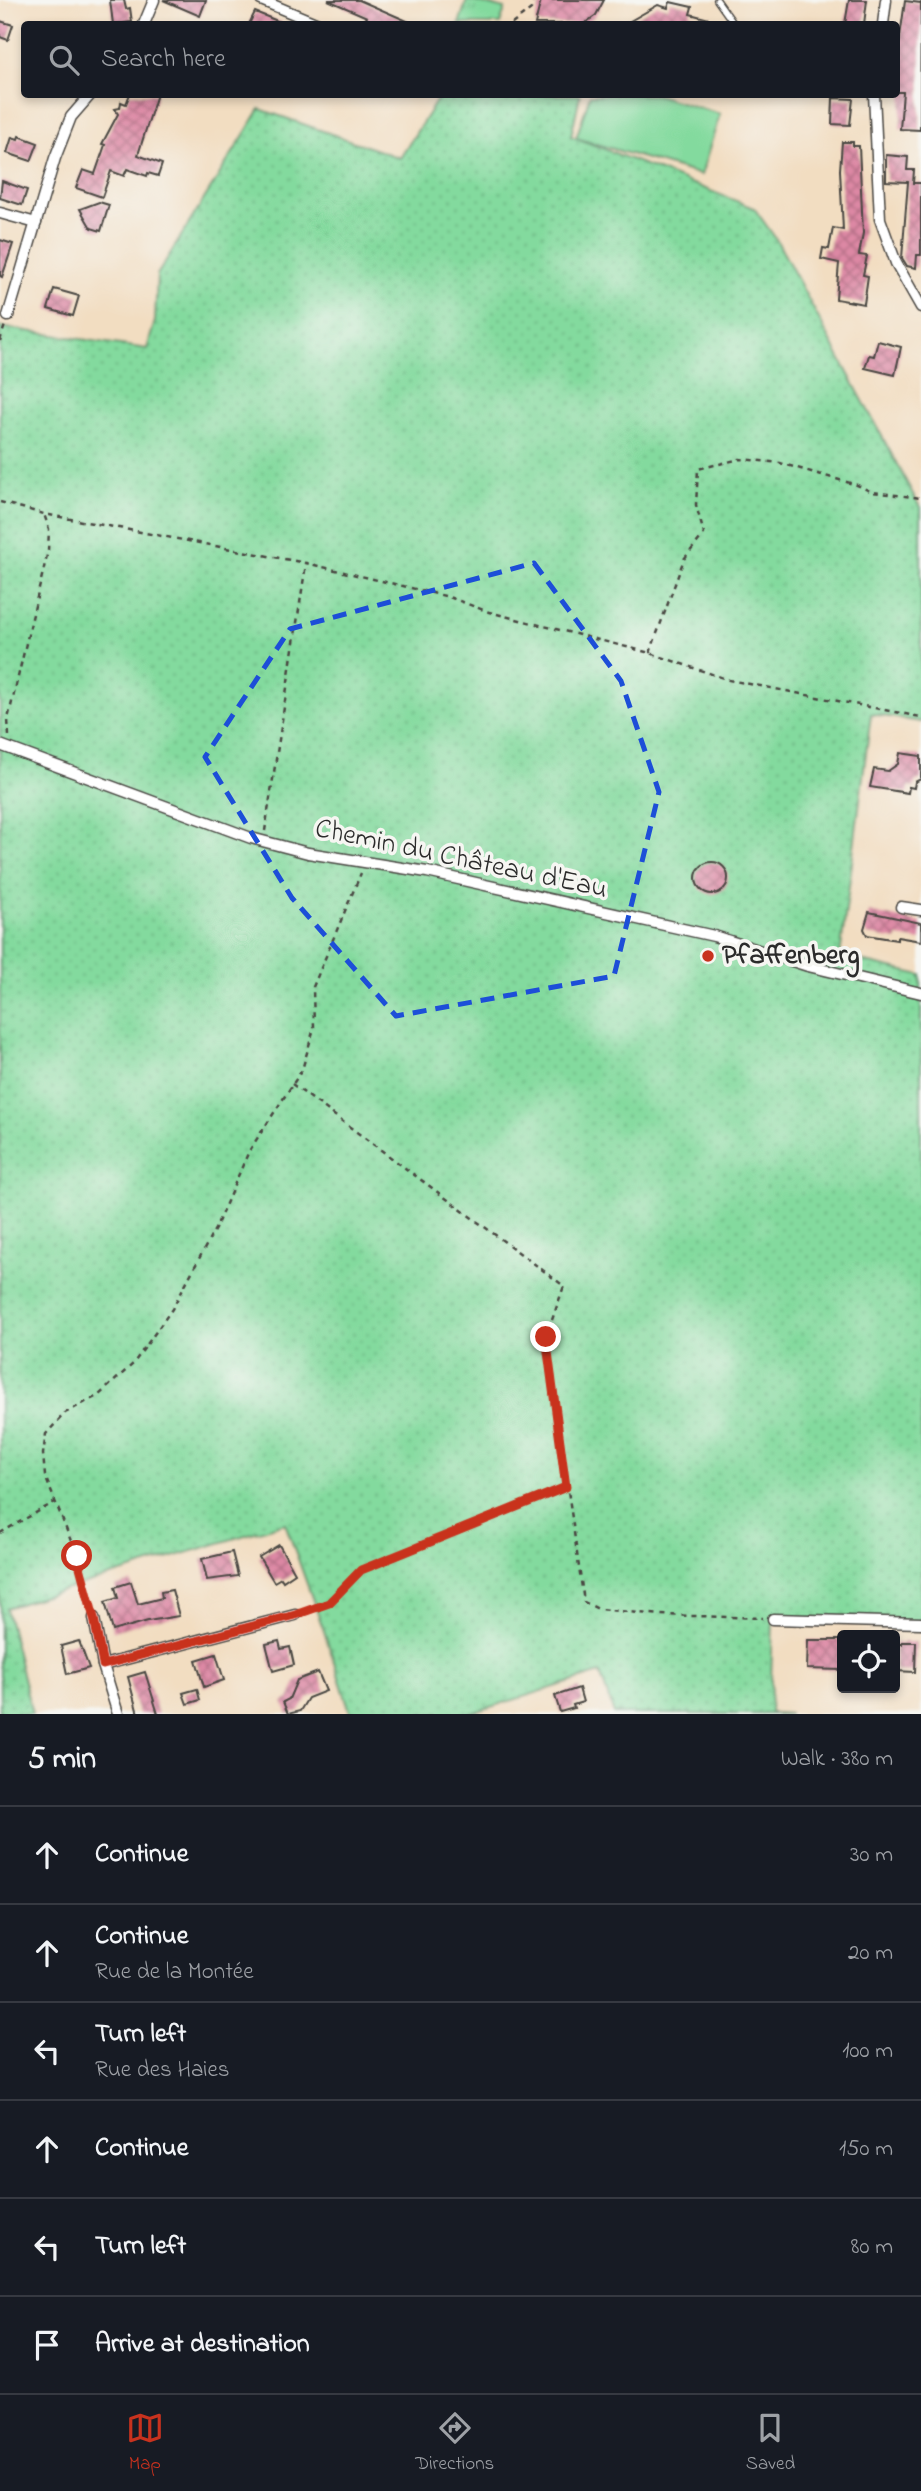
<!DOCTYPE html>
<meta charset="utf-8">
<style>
:root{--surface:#171b24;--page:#242831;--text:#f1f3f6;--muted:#9ea1a6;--line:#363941;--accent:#c8321e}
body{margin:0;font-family:"Indie Flower",sans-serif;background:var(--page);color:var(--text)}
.controls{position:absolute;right:21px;bottom:21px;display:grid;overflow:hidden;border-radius:7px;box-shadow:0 4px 10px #0003}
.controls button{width:63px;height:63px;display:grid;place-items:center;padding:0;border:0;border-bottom:2px solid var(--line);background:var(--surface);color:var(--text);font:35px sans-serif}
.stop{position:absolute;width:21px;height:21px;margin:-16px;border:5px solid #c8321e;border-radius:50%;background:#fff}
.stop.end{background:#c8321e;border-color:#fff;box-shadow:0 2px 7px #0008}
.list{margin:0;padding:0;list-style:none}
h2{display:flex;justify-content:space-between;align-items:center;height:91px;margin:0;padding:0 28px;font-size:30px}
h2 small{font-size:23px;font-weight:400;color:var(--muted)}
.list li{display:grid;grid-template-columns:46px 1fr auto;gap:21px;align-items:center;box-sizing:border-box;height:98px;padding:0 28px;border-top:2px solid var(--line)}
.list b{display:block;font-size:26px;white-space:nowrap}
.list p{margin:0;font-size:23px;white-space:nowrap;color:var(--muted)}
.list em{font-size:23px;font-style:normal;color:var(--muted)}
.icon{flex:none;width:38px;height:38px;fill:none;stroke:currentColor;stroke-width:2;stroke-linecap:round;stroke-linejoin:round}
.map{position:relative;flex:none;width:921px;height:1714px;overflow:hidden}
.search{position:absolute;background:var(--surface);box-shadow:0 4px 10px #0003;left:21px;right:21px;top:21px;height:77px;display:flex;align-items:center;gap:18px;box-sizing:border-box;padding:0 24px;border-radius:7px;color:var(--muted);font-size:26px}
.sheet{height:679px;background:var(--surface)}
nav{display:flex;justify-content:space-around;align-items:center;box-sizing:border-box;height:98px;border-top:2px solid var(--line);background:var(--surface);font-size:19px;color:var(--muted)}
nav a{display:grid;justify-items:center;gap:4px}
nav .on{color:var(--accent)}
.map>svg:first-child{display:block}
</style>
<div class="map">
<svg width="921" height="1714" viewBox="0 0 921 1714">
<defs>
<pattern id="grass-dots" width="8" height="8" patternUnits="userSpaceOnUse" patternTransform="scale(1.75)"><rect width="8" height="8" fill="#83da9e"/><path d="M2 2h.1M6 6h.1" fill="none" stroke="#71bb88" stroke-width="1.8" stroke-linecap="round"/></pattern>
<pattern id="park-tufts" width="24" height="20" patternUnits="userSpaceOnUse" patternTransform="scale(1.75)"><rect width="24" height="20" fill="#83da9e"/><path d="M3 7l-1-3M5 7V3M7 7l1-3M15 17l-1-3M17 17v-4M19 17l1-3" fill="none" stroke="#71bb88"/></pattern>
<pattern id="building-cross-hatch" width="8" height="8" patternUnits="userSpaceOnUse" patternTransform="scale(1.75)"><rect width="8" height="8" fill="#dd88a4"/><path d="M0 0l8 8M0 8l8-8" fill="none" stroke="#b36f86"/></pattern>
</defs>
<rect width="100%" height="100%" fill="#f6f6f2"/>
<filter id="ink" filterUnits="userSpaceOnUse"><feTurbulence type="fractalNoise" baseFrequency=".0143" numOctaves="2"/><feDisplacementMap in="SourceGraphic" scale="14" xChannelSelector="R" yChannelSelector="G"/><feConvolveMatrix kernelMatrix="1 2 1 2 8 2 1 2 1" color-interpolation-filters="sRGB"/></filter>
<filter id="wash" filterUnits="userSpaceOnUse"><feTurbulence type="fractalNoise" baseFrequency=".00686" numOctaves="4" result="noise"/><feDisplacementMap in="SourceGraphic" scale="28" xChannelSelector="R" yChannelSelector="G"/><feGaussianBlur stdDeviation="1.57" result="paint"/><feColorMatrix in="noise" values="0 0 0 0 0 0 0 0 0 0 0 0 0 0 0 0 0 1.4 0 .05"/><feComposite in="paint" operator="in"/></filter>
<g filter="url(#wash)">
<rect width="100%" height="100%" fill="#f2ddc1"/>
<path fill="url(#grass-dots)" stroke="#578264" stroke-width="2" d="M 440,95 L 580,95 L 571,136 L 754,208 L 776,239 L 921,509 L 921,722 L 871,714 L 840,956 L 921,975 L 921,1623 L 773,1619 L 770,1713 L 790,1714 L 614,1714 L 600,1673 L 468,1714 L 351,1714 L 324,1631 L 285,1523 L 6,1608 L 32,1714 L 0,1714 L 0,327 L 147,349 L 155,321 L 157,275 L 260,109 L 400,158 Z"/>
<path fill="url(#park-tufts)" stroke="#578264" stroke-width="2" d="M 467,0 L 505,9 L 500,24 L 459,24 Z"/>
<path fill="#83da9e" stroke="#578264" stroke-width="2" d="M 590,95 L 657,95 L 720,114 L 701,175 L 576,138 Z"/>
<g id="blocks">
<g fill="url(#building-cross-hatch)">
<path d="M 110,0 L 124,0 L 126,9 L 130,8 L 132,22 L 113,24 Z"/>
<path d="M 163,0 L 206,0 L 200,16 Z"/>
<path d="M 328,0 L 359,0 L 414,24 L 364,24 L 367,17 Z"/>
<path d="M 541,0 L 604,0 L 596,15 L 584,24 L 535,24 Z"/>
<path d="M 849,0 L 867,0 L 864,24 L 845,24 Z"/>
<path d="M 905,1 L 921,3 L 920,130 L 900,129 L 903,92 L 897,92 L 897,44 L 899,44 Z"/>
<path d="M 670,2 L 692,7 L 690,14 L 717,21 L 717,24 L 625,24 L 658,5 L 668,8 Z"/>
<path d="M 255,12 L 285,24 L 249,24 Z"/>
<path d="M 0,21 L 13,25 L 8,40 L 0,37 Z"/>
<path d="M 130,94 L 157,94 L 138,155 L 162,164 L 158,176 L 148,173 L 147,176 L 127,169 L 124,176 L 111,171 L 102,197 L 76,188 L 83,170 L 95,174 L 105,145 L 102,144 L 118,114 L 115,109 L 120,108 L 121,102 L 126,104 Z"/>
<path d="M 833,98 L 853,99 L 850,125 L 832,124 Z"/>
<path d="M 19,136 L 38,143 L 31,161 L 7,153 L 12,137 L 18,139 Z"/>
<path d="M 842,142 L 853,142 L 853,146 L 859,146 L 863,233 L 859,255 L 867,256 L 863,275 L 868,276 L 864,304 L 836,299 L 839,263 L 821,259 L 823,248 L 829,249 L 833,228 L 843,230 L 840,170 Z"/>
<path d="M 886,155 L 908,157 L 907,170 L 914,170 L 913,183 L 921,183 L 921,255 L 917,255 L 916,268 L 907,266 L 902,258 L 908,182 L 886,181 Z"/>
<path d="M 2,181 L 27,190 L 22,205 L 0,198 Z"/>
<path d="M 99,202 L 109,205 L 101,231 L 91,228 L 80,209 Z"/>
<path d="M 0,240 L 13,244 L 2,277 L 0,276 Z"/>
<path d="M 54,289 L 79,296 L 73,316 L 48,309 Z"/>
<path d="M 878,341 L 901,347 L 895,375 L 865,368 L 869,355 L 874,356 Z"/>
<path d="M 900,753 L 921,756 L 921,779 L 915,782 L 914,788 L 909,787 L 908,793 L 870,787 L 874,769 L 888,771 L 898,764 Z"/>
<circle cx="712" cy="878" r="16"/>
<path d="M 869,912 L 921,923 L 921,941 L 897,937 L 897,940 L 867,935 L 864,929 Z"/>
<path d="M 279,1545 L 295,1573 L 283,1581 L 281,1578 L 274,1582 L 259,1557 Z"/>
<path d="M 232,1552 L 238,1576 L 207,1580 L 202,1559 Z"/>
<path d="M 131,1582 L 138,1604 L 162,1598 L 161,1592 L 172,1590 L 179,1616 L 148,1621 L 113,1631 L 105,1602 L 118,1598 L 115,1587 Z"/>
<path d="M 808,1640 L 842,1640 L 842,1670 L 807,1669 Z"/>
<path d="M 79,1641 L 89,1668 L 67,1674 L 61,1646 Z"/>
<path d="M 279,1641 L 281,1649 L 290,1647 L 294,1665 L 273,1671 L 266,1644 Z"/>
<path d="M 902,1642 L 916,1642 L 915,1672 L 895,1671 L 895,1643 L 902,1644 Z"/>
<path d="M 216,1654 L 224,1680 L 204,1687 L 196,1660 Z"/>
<path d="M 145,1672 L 158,1714 L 138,1714 L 128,1677 Z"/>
<path d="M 318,1672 L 326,1691 L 308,1698 L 300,1711 L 288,1714 L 283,1702 L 289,1699 L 297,1680 Z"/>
<path d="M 579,1688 L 583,1702 L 573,1705 L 574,1708 L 560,1712 L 555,1696 Z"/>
<path d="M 197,1689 L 200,1700 L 187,1704 L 183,1693 Z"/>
</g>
</g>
</g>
<g filter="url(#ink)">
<use href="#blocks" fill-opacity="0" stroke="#494642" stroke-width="2"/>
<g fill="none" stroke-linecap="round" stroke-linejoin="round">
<g stroke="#494642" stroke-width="8">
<path id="lane" d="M 717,0 L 734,24"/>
</g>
<g stroke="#494642" stroke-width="13">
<g id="street">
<path d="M 261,0 L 318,24"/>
<path d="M 144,24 L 154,0"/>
<path d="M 883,24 L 886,0"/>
<path d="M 874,94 L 880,219 L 896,263 L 921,307"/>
<path d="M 0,213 L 36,223"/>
<path d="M 8,316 L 55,158 L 71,117 L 91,94"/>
<path d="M 0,745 L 251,838 L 308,853 L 427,872 L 714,936 L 808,966 L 921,993"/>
<path d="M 901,907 L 921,910"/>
<path d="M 94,1618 L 103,1665 L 118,1714"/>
<path d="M 773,1619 L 921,1623"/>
<path d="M 103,1665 L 295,1615"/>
</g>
</g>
<g stroke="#494642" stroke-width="2.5" stroke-dasharray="5 5" stroke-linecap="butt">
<path d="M 512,24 L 531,9 L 533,0"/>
<path d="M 0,341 L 5,325"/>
<path d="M 0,502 L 44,514 L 306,563 L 449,597 L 489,612 L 650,653 L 729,680 L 921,717"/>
<path d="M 650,653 L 684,559 L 704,534 L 696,505 L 698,469 L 740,459 L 780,463 L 857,485 L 872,492 L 921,498"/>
<path d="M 9,736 L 8,719 L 48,551 L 49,529 L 44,514"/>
<path d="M 265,831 L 306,564"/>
<path d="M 292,1084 L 564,1286 L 546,1337 L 584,1602 L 598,1609 L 661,1615 L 763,1618"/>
<path d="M 0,1533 L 55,1502"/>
<path d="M 92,1608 L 77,1556 L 45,1476 L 43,1454 L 46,1434 L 65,1413 L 99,1395 L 133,1364 L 172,1309 L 215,1229 L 249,1151 L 302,1070 L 314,1028 L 313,987 L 361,873"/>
<path d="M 304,1612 L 329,1603 L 361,1570 L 566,1487"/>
</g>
<use href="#lane" stroke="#fff" stroke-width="5"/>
<use href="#street" stroke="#fff" stroke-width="10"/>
</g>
</g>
<g fill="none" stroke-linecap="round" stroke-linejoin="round" filter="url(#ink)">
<path stroke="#c8321e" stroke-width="9" d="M 77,1556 L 94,1618 L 103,1665 L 295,1615 L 329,1603 L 361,1570 L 566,1487 L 546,1337"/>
</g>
<path fill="none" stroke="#1d4ed8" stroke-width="5" stroke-dasharray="14 9" stroke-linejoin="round" d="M 534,563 L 621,681 L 659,792 L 614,976 L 396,1016 L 292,898 L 205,757 L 290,629 Z"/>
<circle fill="#c8321e" stroke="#f6f6f2" stroke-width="2.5" cx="708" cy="956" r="7"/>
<g text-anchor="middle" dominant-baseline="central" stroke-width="7" stroke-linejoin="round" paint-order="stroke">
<g font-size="28" fill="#2b2b2b" stroke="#f6f6f2">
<text transform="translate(461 860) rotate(12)">Chemin du Château d'Eau</text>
</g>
<g font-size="28" font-weight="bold" fill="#2b2b2b" stroke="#f6f6f2" text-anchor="start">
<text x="722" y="956">Pfaffenberg</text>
</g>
</g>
</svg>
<div class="controls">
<button><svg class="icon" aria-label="locate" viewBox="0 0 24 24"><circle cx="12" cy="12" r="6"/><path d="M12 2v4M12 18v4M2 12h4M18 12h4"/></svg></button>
</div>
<div class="stop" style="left:77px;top:1556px"></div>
<div class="stop end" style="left:546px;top:1337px"></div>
<div class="search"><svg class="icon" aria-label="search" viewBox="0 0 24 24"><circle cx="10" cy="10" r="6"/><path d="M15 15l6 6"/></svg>Search here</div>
</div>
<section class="sheet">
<h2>5 min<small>Walk · 380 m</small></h2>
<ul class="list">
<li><svg class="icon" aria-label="ahead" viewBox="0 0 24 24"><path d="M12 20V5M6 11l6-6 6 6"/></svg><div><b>Continue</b></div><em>30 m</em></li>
<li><svg class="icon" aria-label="ahead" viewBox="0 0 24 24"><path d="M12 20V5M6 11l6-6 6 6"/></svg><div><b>Continue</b><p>Rue de la Montée</p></div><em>20 m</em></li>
<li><svg class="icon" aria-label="left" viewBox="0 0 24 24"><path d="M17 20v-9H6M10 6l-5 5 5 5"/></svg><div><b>Turn left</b><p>Rue des Haies</p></div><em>100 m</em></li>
<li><svg class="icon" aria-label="ahead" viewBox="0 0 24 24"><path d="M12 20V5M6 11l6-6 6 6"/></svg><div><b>Continue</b></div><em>150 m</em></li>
<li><svg class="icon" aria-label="left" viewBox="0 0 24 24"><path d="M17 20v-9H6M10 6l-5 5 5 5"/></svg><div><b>Turn left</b></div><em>80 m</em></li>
<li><svg class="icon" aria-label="arrive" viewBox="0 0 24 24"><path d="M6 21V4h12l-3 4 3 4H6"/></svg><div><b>Arrive at destination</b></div></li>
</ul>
</section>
<nav>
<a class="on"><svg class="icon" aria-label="map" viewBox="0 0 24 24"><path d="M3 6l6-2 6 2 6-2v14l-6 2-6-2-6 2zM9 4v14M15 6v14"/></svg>Map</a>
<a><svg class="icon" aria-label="directions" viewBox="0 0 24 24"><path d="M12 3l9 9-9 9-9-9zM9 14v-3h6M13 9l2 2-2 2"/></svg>Directions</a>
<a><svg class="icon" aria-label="saved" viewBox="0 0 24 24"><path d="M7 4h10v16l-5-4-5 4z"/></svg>Saved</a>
</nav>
